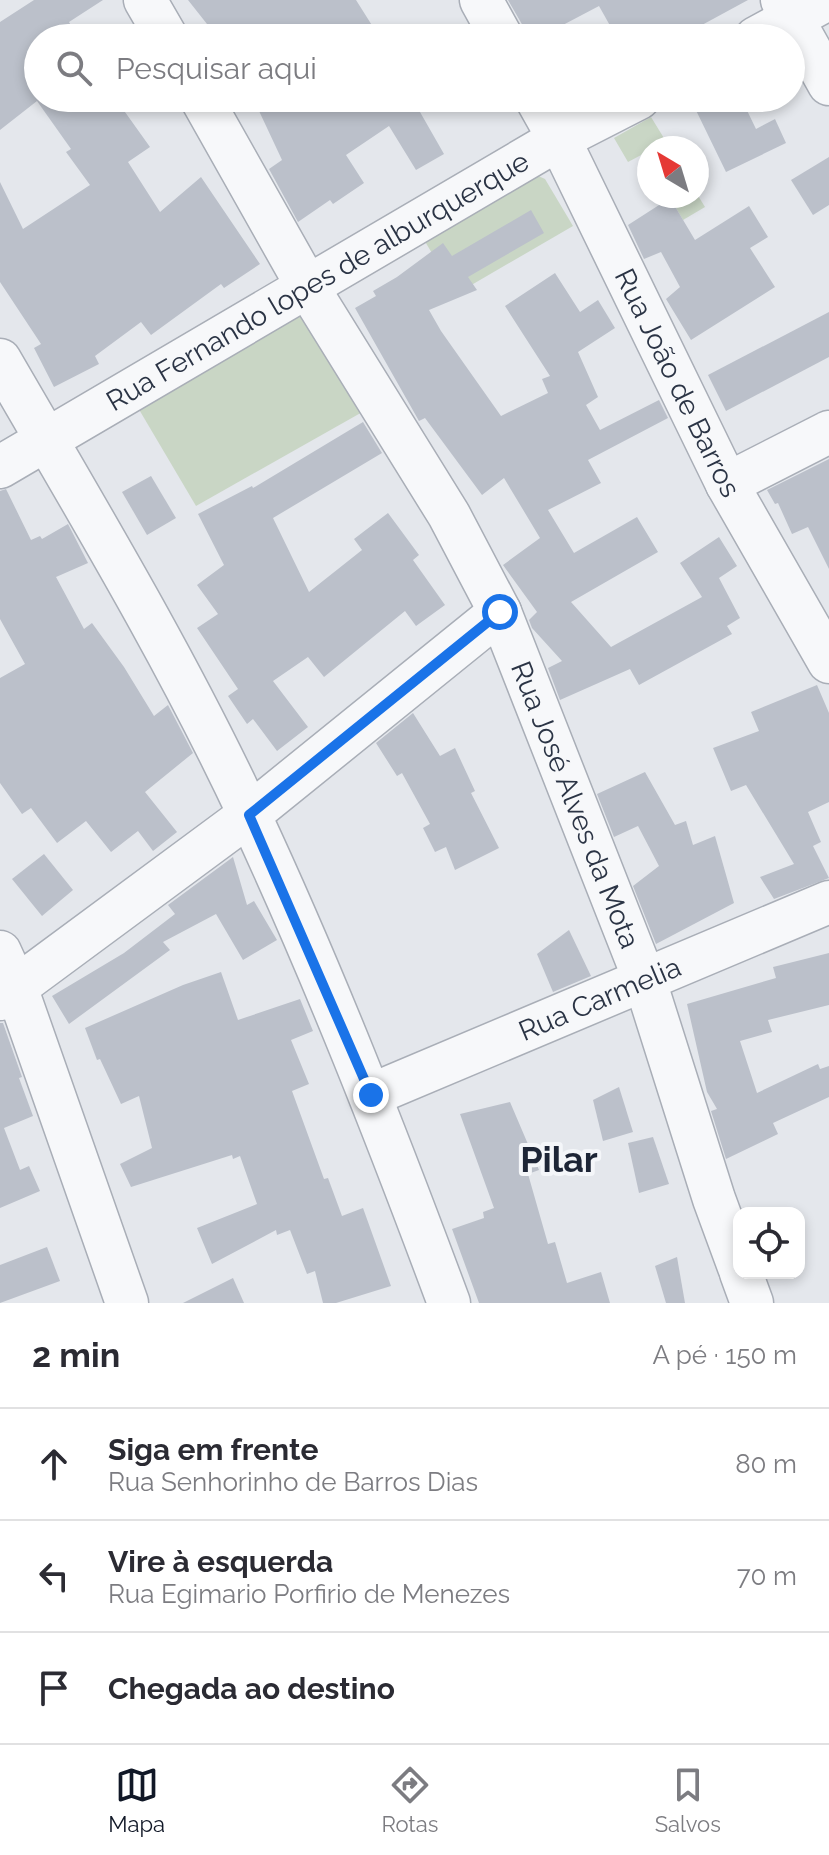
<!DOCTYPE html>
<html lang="pt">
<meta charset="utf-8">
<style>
:root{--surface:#fff;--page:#f7f7f7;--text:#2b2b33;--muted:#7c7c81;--line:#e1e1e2;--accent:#111827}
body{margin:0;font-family:Raleway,sans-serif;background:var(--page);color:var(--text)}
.controls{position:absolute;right:24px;bottom:24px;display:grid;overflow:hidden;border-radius:16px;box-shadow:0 4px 12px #0003}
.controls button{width:72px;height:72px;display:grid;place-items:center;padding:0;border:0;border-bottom:2px solid var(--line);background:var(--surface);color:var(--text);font:40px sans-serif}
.compass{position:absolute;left:637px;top:136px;width:72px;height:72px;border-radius:50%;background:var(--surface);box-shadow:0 4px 12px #0003;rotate:322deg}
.stop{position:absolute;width:24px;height:24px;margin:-18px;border:6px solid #1a73e8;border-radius:50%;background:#fff}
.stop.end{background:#1a73e8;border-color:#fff;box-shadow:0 2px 8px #0008}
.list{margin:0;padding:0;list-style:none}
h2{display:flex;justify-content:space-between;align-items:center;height:104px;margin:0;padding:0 32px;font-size:34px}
h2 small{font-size:26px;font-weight:400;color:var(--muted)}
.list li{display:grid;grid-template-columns:52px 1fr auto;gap:24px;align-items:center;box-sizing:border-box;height:112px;padding:0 32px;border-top:2px solid var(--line)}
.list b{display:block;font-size:30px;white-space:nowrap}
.list p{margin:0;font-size:26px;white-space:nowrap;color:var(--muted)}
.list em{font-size:26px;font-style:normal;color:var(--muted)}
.icon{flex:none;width:44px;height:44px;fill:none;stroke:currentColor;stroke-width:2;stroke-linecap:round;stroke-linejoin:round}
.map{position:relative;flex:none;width:829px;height:1303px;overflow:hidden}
.search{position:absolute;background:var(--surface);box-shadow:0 4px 12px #0003;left:24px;right:24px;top:24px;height:88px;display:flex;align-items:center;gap:20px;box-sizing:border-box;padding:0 28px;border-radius:44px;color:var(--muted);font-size:30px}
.sheet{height:440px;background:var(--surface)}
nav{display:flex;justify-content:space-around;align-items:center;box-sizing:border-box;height:112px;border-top:2px solid var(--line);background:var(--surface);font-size:22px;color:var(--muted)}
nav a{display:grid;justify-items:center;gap:4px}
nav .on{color:var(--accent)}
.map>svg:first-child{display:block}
</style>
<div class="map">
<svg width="829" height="1303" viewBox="0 0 829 1303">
<rect width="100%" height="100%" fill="#e4e7ec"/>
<g fill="#c9d6c5">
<path d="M 651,117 L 670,148 L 649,148 L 649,163 L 643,154 L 628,162 L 614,138 Z"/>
<path d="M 534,174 L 545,179 L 573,226 L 456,294 L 423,238 Z"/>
<path d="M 697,194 L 705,207 L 683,220 L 669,196 L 697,196 Z"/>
<path d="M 303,300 L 373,406 L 196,506 L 134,401 Z"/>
</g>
<g fill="#bbc0ca">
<path d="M 34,0 L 103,0 L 69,22 L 78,38 L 38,38 L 38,98 L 115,98 L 150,147 L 128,162 L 160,212 L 201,177 L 260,264 L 224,288 L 221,284 L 151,335 L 141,322 L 95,356 L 99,364 L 54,387 L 34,348 L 41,344 L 0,282 L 0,182 L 23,229 L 90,185 L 66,152 L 71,149 L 37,101 L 0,130 L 0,22 Z"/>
<path d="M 188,0 L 356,0 L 380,38 L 191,38 L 207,24 Z"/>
<path d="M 508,0 L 748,0 L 678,38 L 617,38 L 599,6 L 561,26 L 568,38 L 526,38 L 523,26 Z"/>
<path d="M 253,98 L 412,98 L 444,154 L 416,170 L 389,126 L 346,155 L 364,183 L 333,204 L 330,200 L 298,222 L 269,169 L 282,160 Z"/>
<path d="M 690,98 L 741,98 L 756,129 L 775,119 L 786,143 L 726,172 Z"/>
<path d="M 829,157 L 829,205 L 813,215 L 791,180 Z"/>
<path d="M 670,198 L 695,240 L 749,206 L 768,237 L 750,248 L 775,287 L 691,340 L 666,299 L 680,287 L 661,252 L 644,259 L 628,225 Z"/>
<path d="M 531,210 L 544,233 L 468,277 L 477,290 L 429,310 L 441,331 L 501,416 L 548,393 L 542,379 L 550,376 L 505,306 L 555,273 L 580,312 L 598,300 L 615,328 L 578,352 L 598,397 L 586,405 L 600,430 L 659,400 L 668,418 L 588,460 L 601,483 L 548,510 L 574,553 L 637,517 L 658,552 L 571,602 L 611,647 L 702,597 L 680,563 L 719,537 L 737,566 L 719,578 L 740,618 L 727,626 L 732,634 L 639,685 L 630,669 L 560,700 L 548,668 L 562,661 L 532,628 L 529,620 L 537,612 L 503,565 L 540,538 L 504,478 L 482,495 L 425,418 L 419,421 L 355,308 L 376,296 L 373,291 L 397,277 L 443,243 L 452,256 Z"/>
<path d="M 829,312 L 829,357 L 726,411 L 708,375 Z"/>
<path d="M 363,422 L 382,453 L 273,518 L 309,592 L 362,550 L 354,539 L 388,513 L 419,555 L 413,560 L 445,605 L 416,626 L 405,611 L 324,677 L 308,657 L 273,681 L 308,727 L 277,751 L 253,719 L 247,724 L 228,696 L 238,689 L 197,628 L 218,614 L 197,585 L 224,565 L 198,514 L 252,486 L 253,488 Z"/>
<path d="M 829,459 L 829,569 L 808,527 L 792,534 L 778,503 L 775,504 L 767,490 Z"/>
<path d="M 151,476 L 176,518 L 147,535 L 122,492 Z"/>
<path d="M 6,489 L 31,540 L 40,536 L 42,539 L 68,524 L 88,563 L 56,577 L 84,629 L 92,623 L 124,667 L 154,716 L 168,705 L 193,753 L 145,792 L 177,832 L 153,851 L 138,831 L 111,852 L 86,821 L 57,843 L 31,808 L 22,814 L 0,783 L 0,678 L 25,664 L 0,619 L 0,491 Z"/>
<path d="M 817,685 L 829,713 L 829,802 L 808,812 L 821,842 L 813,846 L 829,878 L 774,899 L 760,877 L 794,864 L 746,785 L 731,791 L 713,748 L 759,731 L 751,712 Z"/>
<path d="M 413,713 L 440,756 L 455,748 L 475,791 L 471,793 L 499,848 L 455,870 L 446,847 L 435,852 L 423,828 L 430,824 L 402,773 L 397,776 L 376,743 Z"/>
<path d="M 645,772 L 675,825 L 686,821 L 693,845 L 715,836 L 734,903 L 656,944 L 633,886 L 659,866 L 638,826 L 614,837 L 597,794 Z"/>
<path d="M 44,854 L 73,890 L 42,916 L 12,879 Z"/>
<path d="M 233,857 L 247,905 L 254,901 L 277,940 L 243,960 L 216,914 L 163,942 L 170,950 L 69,1024 L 52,996 L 124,953 L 175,914 L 168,905 Z"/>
<path d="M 569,930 L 591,976 L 553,992 L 537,954 Z"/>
<path d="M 829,953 L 829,1005 L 768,1020 L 772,1032 L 740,1041 L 757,1093 L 818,1064 L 820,1069 L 829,1066 L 829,1097 L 773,1123 L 778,1134 L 726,1159 L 711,1111 L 717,1109 L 707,1092 L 687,1004 L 776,978 L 773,967 Z"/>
<path d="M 221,972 L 238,1020 L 300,999 L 313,1031 L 291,1040 L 309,1084 L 292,1091 L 324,1179 L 328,1178 L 342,1216 L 363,1208 L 391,1286 L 336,1303 L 323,1303 L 315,1271 L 307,1274 L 290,1230 L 277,1235 L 276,1230 L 212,1264 L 197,1228 L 257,1204 L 240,1156 L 233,1159 L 232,1155 L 131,1187 L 120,1164 L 152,1148 L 139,1096 L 121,1104 L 100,1059 L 97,1060 L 85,1028 L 183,985 Z"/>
<path d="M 0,1023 L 3,1023 L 22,1077 L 19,1078 L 33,1116 L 4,1128 L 20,1170 L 29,1166 L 40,1191 L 0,1208 Z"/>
<path d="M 619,1087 L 633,1132 L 603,1141 L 593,1100 Z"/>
<path d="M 510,1102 L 539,1170 L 528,1174 L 548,1244 L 555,1242 L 567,1283 L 601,1272 L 610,1303 L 479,1303 L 452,1229 L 484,1218 L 483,1212 L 494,1208 L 460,1114 Z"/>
<path d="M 653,1137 L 669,1184 L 639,1193 L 628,1143 Z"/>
<path d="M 47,1247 L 60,1281 L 0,1303 L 0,1265 Z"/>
<path d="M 677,1257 L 685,1303 L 666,1303 L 655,1266 Z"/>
<path d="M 233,1278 L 244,1303 L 183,1303 Z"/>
</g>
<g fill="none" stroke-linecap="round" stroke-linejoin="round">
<g stroke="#a9aeb7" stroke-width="45">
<g id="minor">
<path d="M 145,0 L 167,38"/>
<path d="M 481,0 L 502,38"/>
<path d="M 782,0 L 829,84"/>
<path d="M 756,38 L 826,0"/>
<path id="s1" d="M 201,98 L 307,286 L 449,515 L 500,612 L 645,981 L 714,1199 L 739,1267"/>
<path id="s2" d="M 536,98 L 559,139 L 727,484 L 829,662"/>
<path d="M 0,360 C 87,510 177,659 250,816 C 324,975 388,1139 449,1303"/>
<path id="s3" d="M 0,467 L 559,139 L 639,98"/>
<path d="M 727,484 L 829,432"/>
<path d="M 0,952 L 16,987 L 127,1303"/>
<path d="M 0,999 L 249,815 L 500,612"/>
<path id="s4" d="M 371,1095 L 829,902"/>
<path d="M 741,1273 L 752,1303"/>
</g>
</g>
<use href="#minor" stroke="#f7f8fa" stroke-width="42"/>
</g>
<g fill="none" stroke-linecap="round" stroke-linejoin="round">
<path stroke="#1a73e8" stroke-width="10" d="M 371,1095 L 249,815 L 500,612"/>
</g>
<g text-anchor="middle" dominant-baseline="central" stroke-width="8" stroke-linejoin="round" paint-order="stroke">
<g font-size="28" fill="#2b3445" stroke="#f4f6f9">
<text stroke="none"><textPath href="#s3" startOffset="368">Rua Fernando lopes de alburquerque</textPath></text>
<text stroke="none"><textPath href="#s2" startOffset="318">Rua João de Barros</textPath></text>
<text stroke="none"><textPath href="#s1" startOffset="802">Rua José Alves da Mota</textPath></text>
<text stroke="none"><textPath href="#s4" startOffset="248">Rua Carmelia</textPath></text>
</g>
<g font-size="36" font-weight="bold" fill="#1d2536" stroke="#f4f6f9">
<text x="559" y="1159">Pilar</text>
</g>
</g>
</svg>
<div class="controls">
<button><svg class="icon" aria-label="locate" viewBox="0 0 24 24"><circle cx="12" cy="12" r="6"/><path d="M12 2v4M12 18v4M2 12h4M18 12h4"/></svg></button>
</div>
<svg class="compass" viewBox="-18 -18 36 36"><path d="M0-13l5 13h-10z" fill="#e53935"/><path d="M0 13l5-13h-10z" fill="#7c7c81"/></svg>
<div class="stop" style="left:500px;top:612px"></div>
<div class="stop end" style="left:371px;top:1095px"></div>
<div class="search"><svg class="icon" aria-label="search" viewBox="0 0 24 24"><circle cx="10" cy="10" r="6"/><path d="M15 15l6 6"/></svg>Pesquisar aqui</div>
</div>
<section class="sheet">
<h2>2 min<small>A pé · 150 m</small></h2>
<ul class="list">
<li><svg class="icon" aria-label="ahead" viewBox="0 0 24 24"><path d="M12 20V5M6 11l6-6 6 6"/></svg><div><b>Siga em frente</b><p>Rua Senhorinho de Barros Dias</p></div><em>80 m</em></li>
<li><svg class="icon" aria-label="left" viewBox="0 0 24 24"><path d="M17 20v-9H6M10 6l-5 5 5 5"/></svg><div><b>Vire à esquerda</b><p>Rua Egimario Porfirio de Menezes</p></div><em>70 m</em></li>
<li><svg class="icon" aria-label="arrive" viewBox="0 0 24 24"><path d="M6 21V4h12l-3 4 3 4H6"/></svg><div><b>Chegada ao destino</b></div></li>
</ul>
</section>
<nav>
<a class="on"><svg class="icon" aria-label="map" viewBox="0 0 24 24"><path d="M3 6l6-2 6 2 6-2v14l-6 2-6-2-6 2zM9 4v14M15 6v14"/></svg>Mapa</a>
<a><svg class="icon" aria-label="directions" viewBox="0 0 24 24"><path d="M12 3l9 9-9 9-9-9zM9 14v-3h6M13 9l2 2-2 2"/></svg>Rotas</a>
<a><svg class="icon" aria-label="saved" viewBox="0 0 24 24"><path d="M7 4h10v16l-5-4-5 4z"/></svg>Salvos</a>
</nav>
